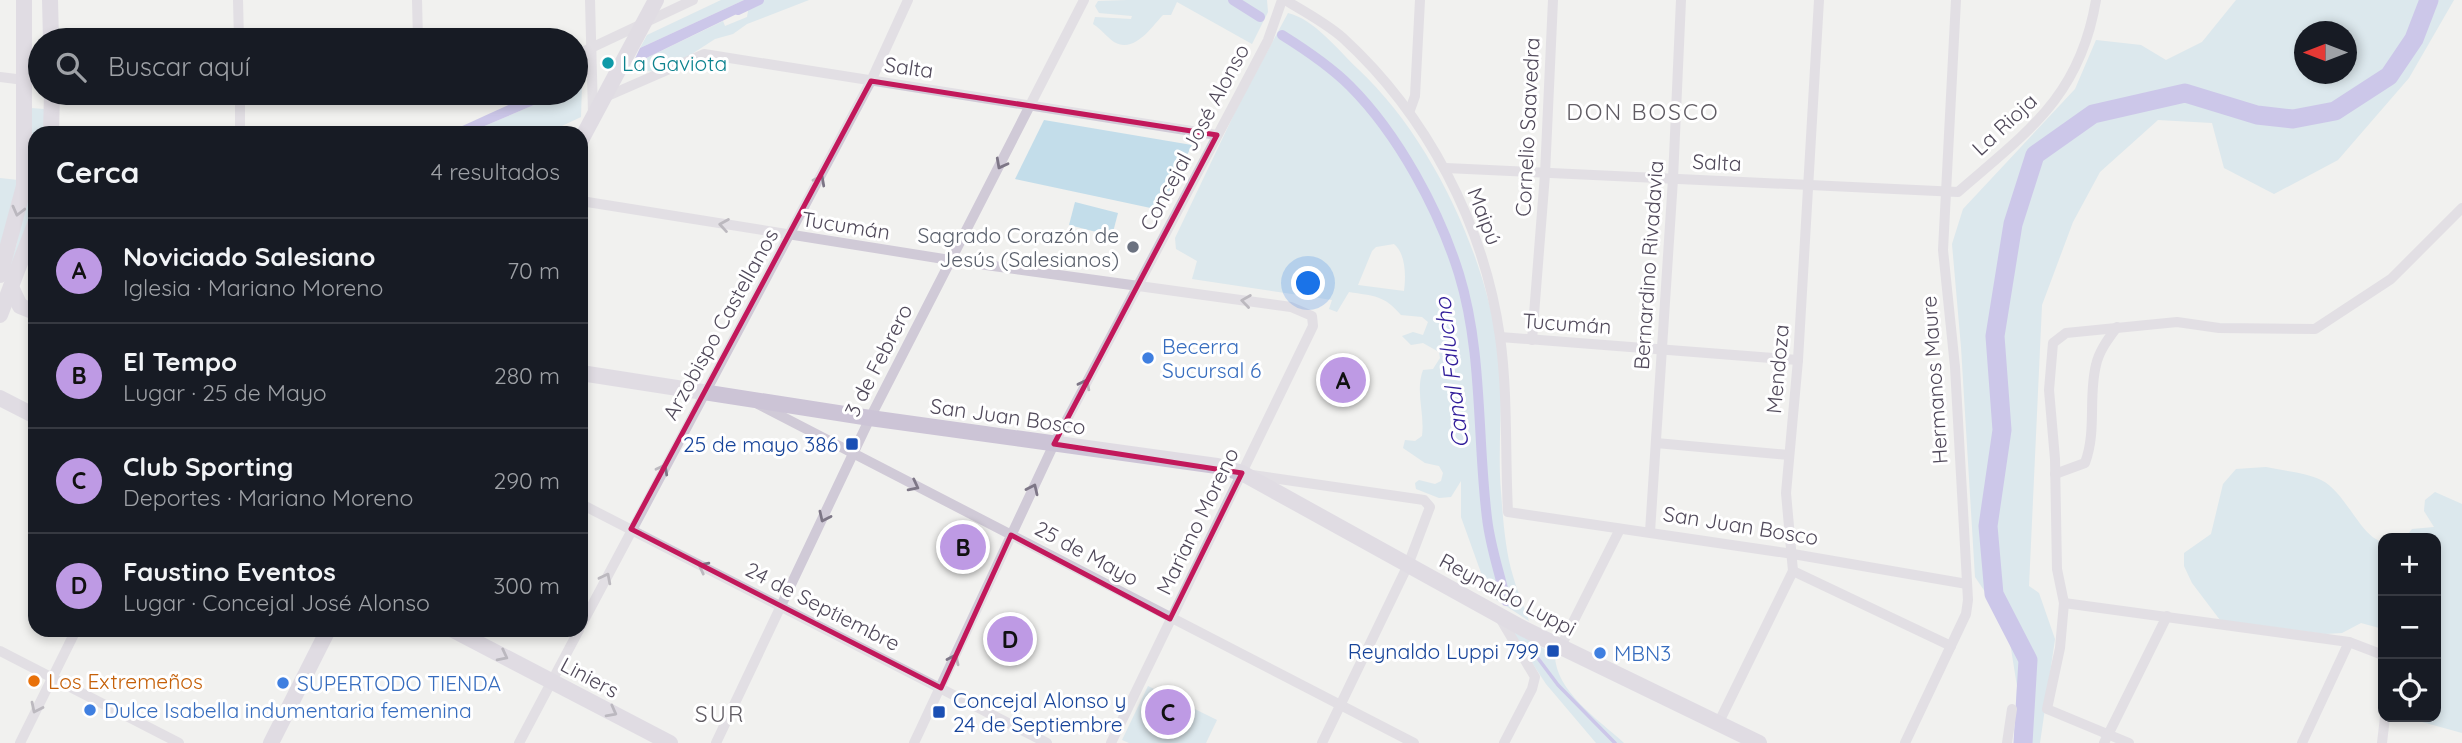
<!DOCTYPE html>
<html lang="es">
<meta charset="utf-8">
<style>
:root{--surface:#171b24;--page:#242831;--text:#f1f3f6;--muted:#9ea1a6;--line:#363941;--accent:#be9ae4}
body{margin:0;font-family:Quicksand,sans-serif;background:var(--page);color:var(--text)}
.controls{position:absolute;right:21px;bottom:21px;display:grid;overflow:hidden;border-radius:14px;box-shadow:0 4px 10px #0003}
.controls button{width:63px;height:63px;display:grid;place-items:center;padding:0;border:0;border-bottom:2px solid var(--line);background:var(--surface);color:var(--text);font:35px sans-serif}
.compass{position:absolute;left:2294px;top:21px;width:63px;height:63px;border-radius:50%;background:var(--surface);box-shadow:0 4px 10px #0003;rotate:270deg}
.you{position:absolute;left:1309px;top:284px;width:24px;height:24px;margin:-18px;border:5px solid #fff;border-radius:50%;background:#1a73e8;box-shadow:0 0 0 10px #1a73e833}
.badge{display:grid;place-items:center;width:46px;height:46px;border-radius:50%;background:var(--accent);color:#111;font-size:23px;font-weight:700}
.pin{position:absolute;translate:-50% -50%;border:4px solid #fff;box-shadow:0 2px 7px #0006}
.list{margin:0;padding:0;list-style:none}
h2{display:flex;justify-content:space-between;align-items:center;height:91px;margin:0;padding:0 28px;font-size:30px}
h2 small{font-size:23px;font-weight:400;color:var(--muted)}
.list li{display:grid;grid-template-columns:46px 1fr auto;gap:21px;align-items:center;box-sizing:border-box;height:105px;padding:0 28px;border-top:2px solid var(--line)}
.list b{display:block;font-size:26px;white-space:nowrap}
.list p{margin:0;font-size:23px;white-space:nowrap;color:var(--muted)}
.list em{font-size:23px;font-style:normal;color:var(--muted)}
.icon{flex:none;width:38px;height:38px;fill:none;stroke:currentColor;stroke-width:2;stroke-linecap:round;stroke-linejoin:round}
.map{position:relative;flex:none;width:2462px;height:743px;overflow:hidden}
.search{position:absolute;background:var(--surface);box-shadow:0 4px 10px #0003;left:28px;top:28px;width:560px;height:77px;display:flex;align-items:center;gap:18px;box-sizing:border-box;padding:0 24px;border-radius:38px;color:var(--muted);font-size:26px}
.panel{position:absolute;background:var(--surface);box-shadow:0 4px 10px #0003;left:28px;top:126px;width:560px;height:511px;border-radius:21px}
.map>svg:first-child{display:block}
</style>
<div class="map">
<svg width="2462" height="743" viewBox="0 0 2462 743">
<rect width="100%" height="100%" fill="#f1f1ef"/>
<g fill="#c3ddea" fill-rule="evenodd">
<path d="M 721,0 L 744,0 L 640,48 L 647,35 Z"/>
<path d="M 750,0 L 809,0 L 747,24 L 733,34 L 715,39 L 681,61 L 657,72 L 631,69 L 632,65 L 723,21 L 725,26 L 747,17 Z"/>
<path d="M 1127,0 L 1267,0 L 1268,12 L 1252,44 L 1177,2 L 1171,15 L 1163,15 C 1152,26 1135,54 1114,42 C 1107,37 1101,29 1093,24 L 1095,17 L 1131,19 L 1132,16 L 1099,13 L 1095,6 L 1098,1 Z"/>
<path d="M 2236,0 L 2454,0 L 2409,78 L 2338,160 L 2274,194 L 2224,168 L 2212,123 L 2158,120 L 2100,172 L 2073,222 L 2042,305 L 2029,586 L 2039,593 L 2055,639 L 2040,743 L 2014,743 L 2017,686 L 2007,624 L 1975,577 L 1961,347 L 1952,244 L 1963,209 L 2075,89 L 2096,40 L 2141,45 L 2166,60 L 2202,42 ZM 2304,32 L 2346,32 L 2346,74 L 2304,74 Z"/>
<path d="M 1288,13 C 1314,19 1339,51 1358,69 C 1431,137 1486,255 1499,354 C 1504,400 1497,446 1501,492 C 1503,518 1505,550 1513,576 C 1517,591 1524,606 1529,621 L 1489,595 L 1461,517 L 1461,481 L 1451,497 L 1439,498 L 1416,489 L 1415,483 L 1419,480 L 1435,484 L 1441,481 L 1443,473 L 1439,466 L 1425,463 L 1403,448 L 1405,440 L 1415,441 L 1422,436 C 1425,413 1415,391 1423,370 L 1433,369 L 1440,358 L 1439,352 L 1423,343 L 1411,345 L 1402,336 L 1413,332 L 1423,335 L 1428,322 L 1422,317 L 1401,315 C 1384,295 1374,296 1349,292 L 1337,312 L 1329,309 L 1332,300 L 1192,279 L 1197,261 L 1176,249 L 1175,238 L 1237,108 ZM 1394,244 C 1406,254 1406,276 1404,291 L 1358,285 L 1372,251 L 1376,247 Z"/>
<path d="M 582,84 L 581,117 L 547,133 L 468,133 L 562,93 L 576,93 L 576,87 Z"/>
<path d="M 31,108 L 44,109 L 48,133 L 35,133 L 35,202 L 0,297 L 17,243 Z"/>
<path d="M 1044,120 L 1192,145 L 1160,210 L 1015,179 Z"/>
<path d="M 0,178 L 18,180 L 0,254 Z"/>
<path d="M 1075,202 L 1118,213 L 1112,236 L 1069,225 Z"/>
<path d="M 2266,467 C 2283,471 2305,472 2321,480 C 2346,492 2360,537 2383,542 L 2383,629 L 2361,623 L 2342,633 L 2325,634 L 2220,620 L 2192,583 L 2184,566 L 2184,553 L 2211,534 L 2223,484 L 2236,469 Z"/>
<path d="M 2435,492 L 2462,504 L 2462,733 L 2404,717 L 2436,717 L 2436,538 L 2405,538 L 2412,529 L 2434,527 L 2424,511 L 2425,500 Z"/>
<path d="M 1510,629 L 1555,655 C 1555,691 1599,720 1624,743 L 1596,743 L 1546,684 Z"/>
<path d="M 1148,686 L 1217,720 L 1206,743 L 1129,743 L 1122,740 Z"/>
</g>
<g fill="#a095e2">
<path d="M 744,0 L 750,0 L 749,8 L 632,65 L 640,48 Z"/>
<path d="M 535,93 L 562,93 L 468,133 L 447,133 Z"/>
</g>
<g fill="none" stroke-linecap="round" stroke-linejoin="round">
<path stroke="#a095e2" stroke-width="3.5" d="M 1528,645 L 1558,685 L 1615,743"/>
<g stroke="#a095e2" stroke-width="10">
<path d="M 1233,0 L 1260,17"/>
<path d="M 738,10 L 759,0"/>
<path d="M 1282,35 C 1306,50 1330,66 1350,86 C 1398,134 1439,210 1459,274 C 1483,352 1477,438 1487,518 C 1490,546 1500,574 1506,601"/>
</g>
<path stroke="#a095e2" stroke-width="19" d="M 2023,743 L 2028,660 L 1994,594 L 1988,526 L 2002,430 L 1995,336 L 2013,224 L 2035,155 L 2093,114 L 2185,93 L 2257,115 L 2293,119 L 2335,111 L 2389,76 L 2414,39 L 2429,0"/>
<g stroke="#d0cad7" stroke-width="10">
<path d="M 238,0 L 239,40"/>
<path d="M 417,0 L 418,40"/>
<path d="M 590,0 L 593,113"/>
<path d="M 1285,0 C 1305,12 1326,23 1343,38 C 1427,115 1484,224 1500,337 C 1508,394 1505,454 1508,512 L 1793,554 L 1967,584"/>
<path d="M 576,55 L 693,0"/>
<path d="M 0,77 L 24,80"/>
<path d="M 240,93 L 240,133"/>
<path d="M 603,98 L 704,54 L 1217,135"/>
<path d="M 1410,110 L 1415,96 L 1420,0"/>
<path d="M 1446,168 L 1958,192 C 2027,132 2080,97 2096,0"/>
<path d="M 581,201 L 950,260 L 1291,307 L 1312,316 L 1313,326 L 1111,743"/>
<path d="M 1500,337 L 1798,360"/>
<path d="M 1532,340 L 1545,174 L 1553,0"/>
<path d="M 758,404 L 1414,743"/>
<path d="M 1656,443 L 1789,455"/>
<path d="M 2055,474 L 2085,463 C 2097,431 2088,397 2096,365 C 2099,351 2108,339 2117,327"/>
<path d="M 1252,475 L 1424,500 L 1430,507 L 1408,565 L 1322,743"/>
<path d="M 581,504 L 1047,743"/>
<path d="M 1650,532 L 1673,179 L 1681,0"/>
<path d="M 1793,571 L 1951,646"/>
<path d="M 2064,603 L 2349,642 L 2383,655"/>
<path d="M 1500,618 L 1535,677 L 1532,689 L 1504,743"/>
<path d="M 581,626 L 871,81 L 908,0"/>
<path d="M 1561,646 L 1620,529"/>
<path d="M 0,651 L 179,743"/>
<path d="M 1718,724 L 1793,571 L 1786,493 L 1798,360 L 1819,0"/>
<path d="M 20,743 L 76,630"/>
<path d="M 519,743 L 579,630"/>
<path d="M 716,743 L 870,418 L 1084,0"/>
<path d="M 914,743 L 1054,444 L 1268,40 L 1282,0"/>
<path d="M 1905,743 L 1966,614 L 1968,600 L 1955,367 L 1943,250 L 1956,0"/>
<path d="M 2007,743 L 2012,709"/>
<path d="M 2104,743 L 2167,616"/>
<path d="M 2129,743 L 2047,709 L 2060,648 L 2064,603 L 2057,569 L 2055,459 L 2049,390 L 2053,343 L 2066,333 L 2177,322 L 2219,328 L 2315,329 L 2391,279 L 2462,208"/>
<path d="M 2302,743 L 2349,642"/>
<path d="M 2382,743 L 2385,717"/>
</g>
<g stroke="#ccc4d6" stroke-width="16">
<path d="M 50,0 L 51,40"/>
<path d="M 51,133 L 52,93"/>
<path d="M 581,140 L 656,0"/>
<path d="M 0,275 L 24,186 L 24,0"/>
<path d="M 11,287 L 20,306 L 35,312"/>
<path d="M 0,315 L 35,224"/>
<path d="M 581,373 L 870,418 L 1217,466 L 1242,473 L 1524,629 L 1759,743"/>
<path d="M 0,398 L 35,416"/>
<path d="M 453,630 L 670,743"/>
<path d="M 271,743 L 328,630"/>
</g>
</g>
<defs><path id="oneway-chevron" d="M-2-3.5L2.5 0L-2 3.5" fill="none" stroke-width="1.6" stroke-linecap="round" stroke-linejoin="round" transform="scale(1.75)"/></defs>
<g stroke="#7d7686">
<use href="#oneway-chevron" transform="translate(1001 164) rotate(118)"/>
<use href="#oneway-chevron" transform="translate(820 180) rotate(-62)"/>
<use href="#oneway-chevron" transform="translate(724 225) rotate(-171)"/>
<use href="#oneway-chevron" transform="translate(1246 301) rotate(-172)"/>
<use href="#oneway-chevron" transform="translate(1085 384) rotate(-63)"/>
<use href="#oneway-chevron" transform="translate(663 469) rotate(-62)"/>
<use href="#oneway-chevron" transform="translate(914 486) rotate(27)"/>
<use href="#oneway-chevron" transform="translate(1033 489) rotate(-65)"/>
<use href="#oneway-chevron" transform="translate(824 517) rotate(115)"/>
<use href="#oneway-chevron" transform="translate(703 567) rotate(-153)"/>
<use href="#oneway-chevron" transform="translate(606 578) rotate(-63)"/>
<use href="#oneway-chevron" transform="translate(954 659) rotate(-65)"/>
<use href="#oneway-chevron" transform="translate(36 708) rotate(116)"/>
</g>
<g stroke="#7b7485">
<use href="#oneway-chevron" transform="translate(18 211) rotate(104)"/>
<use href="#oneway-chevron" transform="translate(503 656) rotate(27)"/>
<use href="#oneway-chevron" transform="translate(612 712) rotate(28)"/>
</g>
<path d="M0 0H2462V743H0ZM 871,81 L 1217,135 L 1054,444 L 1242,473 L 1170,619 L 1011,535 L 941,688 L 631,529 Z" fill="#f1f1ef" fill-opacity=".55" fill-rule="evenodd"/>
<path fill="none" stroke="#c2185b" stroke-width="5" stroke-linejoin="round" d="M 871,81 L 1217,135 L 1054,444 L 1242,473 L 1170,619 L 1011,535 L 941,688 L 631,529 Z"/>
<circle fill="#0f9aa8" stroke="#fff" stroke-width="2.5" cx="608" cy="63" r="7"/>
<circle fill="#6b7280" stroke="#fff" stroke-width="2.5" cx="1133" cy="247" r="7"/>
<g fill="#3f7fe0" stroke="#fff" stroke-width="2.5">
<circle cx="1148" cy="358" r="7"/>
<circle cx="1600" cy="653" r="7"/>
<circle cx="283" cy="683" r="7"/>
<circle cx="90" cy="710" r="7"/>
</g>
<g fill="#1a4fb4" stroke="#fff" stroke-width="2.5">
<rect x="845" y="437" width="14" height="14" rx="3.5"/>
<rect x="1546" y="644" width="14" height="14" rx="3.5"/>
<rect x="932" y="705" width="14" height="14" rx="3.5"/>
</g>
<circle fill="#e8710a" stroke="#fff" stroke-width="2.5" cx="34" cy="681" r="7"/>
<g text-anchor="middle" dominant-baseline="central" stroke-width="6" stroke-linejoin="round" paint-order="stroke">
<g font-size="21" fill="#0d838f" stroke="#fff" text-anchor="start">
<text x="622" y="63">La Gaviota</text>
</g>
<g font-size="21" fill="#50495a" stroke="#fff">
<text transform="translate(909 67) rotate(8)">Salta</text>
<text transform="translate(2004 124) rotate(-43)">La Rioja</text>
<text transform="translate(1527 127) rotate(-87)">Cornelio Saavedra</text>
<text transform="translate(1194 137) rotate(-62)">Concejal José Alonso</text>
<text transform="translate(1717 162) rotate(3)">Salta</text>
<text transform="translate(1485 216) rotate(69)">Maipú</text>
<text transform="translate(846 225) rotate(9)">Tucumán</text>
<text transform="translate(1648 265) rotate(-86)">Bernardino Rivadavia</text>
<text transform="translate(1567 323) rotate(4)">Tucumán</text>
<text transform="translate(720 324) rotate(-61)">Arzobispo Castellanos</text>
<text transform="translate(878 360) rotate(-63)">3 de Febrero</text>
<text transform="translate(1777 369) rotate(-85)">Mendoza</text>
<text transform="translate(1934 380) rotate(-94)">Hermanos Maure</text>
<text transform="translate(1008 416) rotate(8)">San Juan Bosco</text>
<text transform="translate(1197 521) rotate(-64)">Mariano Moreno</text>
<text transform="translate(1741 525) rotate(9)">San Juan Bosco</text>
<text transform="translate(1087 553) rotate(28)">25 de Mayo</text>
<text transform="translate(1508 594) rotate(28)">Reynaldo Luppi</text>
<text transform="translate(823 606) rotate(27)">24 de Septiembre</text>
<text transform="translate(590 677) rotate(28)">Liniers</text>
</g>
<g font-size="21" fill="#5b616d" stroke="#fff" text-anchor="end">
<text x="1119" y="235">Sagrado Corazón de<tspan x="1119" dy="24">Jesús (Salesianos)</tspan></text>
</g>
<g font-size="21" fill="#366cbe" stroke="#fff" text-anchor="start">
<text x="1162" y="346">Becerra<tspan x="1162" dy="24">Sucursal 6</tspan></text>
<text x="1614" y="653">MBN3</text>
<text x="297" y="683">SUPERTODO TIENDA</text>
<text x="104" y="710">Dulce Isabella indumentaria femenina</text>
</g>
<g font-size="21" fill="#164399" stroke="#fff" text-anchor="end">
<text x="838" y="444">25 de mayo 386</text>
<text x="1539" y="651">Reynaldo Luppi 799</text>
<text x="953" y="700" text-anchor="start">Concejal Alonso y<tspan x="953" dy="24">24 de Septiembre</tspan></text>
</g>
<g font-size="21" fill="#c56008" stroke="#fff" text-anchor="start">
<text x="48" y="681">Los Extremeños</text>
</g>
<g font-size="23" letter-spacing="2" fill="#605c63" stroke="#fff">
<text x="1643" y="111">DON BOSCO</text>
<text x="720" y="713">SUR</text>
</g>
<g font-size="23" font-style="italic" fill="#301c9a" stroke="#fff">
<text transform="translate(1451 373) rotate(-97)">Canal Falucho</text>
</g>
</g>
</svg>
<div class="controls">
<button>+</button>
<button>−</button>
<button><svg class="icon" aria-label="locate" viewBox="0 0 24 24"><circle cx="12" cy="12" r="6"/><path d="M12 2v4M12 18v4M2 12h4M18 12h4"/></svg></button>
</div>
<svg class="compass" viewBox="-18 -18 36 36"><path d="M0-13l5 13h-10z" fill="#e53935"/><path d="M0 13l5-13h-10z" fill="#9ea1a6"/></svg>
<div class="you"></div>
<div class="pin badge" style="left:1343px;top:380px">A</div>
<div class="pin badge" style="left:963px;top:547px">B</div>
<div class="pin badge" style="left:1168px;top:712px">C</div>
<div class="pin badge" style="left:1010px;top:639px">D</div>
<div class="search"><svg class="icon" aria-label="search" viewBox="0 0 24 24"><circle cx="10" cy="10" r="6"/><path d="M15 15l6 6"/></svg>Buscar aquí</div>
<section class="panel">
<h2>Cerca<small>4 resultados</small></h2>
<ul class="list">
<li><span class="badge">A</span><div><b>Noviciado Salesiano</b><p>Iglesia · Mariano Moreno</p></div><em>70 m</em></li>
<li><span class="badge">B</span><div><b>El Tempo</b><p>Lugar · 25 de Mayo</p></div><em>280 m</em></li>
<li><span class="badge">C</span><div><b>Club Sporting</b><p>Deportes · Mariano Moreno</p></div><em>290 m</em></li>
<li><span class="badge">D</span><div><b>Faustino Eventos</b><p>Lugar · Concejal José Alonso</p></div><em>300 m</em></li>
</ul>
</section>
</div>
